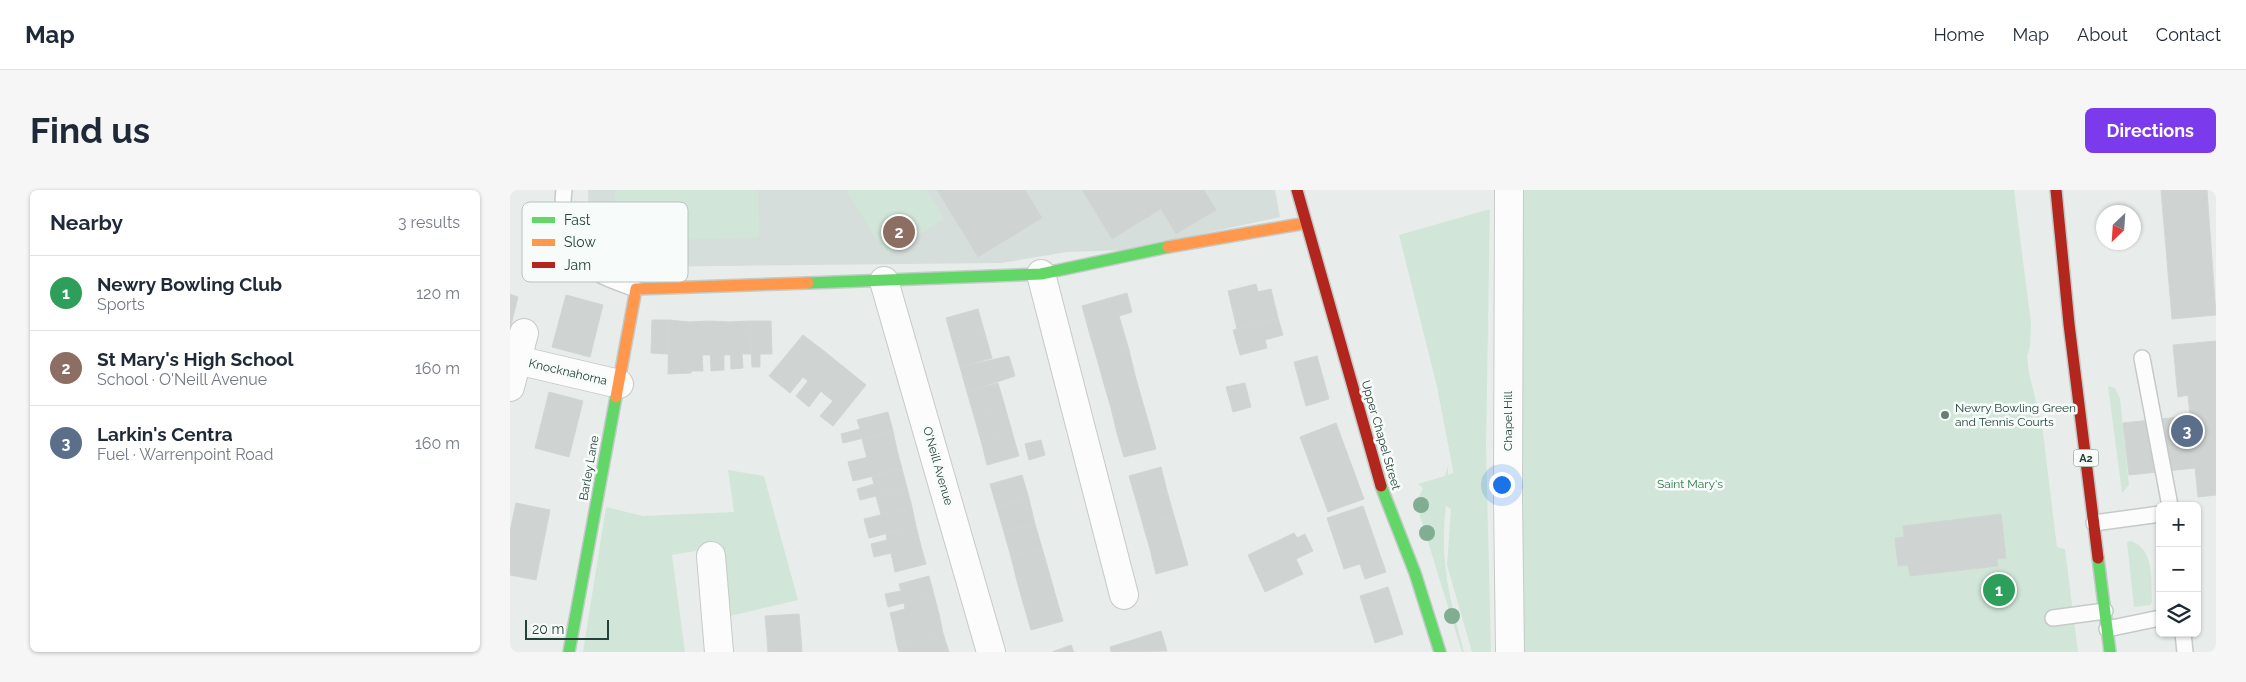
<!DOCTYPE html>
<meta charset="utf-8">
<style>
:root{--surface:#fff;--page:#f6f6f7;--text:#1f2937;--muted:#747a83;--line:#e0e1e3;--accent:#7c3aed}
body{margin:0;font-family:Raleway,sans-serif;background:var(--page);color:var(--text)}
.controls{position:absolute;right:15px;bottom:15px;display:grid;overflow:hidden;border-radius:8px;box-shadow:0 1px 4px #0004}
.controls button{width:45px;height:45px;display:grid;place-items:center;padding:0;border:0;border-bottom:1px solid var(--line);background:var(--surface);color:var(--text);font:25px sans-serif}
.compass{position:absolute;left:1586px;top:15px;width:45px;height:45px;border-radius:50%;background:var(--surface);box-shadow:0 1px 4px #0004;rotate:205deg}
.scale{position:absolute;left:15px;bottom:12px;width:84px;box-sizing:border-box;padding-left:5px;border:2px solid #24423a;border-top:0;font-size:14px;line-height:18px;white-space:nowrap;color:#24423a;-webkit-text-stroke:4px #f7fbf9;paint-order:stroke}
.you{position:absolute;left:991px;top:294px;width:18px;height:18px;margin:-12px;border:4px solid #fff;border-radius:50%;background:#1a73e8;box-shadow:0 0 0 8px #1a73e833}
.badge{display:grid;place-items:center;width:32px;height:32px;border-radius:50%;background:var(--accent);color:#fff;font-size:16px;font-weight:700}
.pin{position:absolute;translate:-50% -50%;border:2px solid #fff;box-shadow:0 1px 5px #0006}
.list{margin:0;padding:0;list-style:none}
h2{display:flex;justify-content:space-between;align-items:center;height:65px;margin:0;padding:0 20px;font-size:21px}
h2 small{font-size:16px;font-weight:400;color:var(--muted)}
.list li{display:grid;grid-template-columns:32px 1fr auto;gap:15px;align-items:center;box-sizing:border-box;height:75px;padding:0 20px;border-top:1px solid var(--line)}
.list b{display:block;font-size:19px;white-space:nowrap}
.list p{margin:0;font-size:16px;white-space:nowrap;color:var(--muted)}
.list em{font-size:16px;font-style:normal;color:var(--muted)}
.icon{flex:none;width:28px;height:28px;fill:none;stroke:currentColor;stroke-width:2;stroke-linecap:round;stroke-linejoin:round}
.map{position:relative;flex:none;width:1706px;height:462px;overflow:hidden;border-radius:8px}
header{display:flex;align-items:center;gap:30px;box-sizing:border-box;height:70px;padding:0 25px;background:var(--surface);border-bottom:1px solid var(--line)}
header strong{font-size:24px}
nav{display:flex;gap:28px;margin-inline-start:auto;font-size:18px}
.intro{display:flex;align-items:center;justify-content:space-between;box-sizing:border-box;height:120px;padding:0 30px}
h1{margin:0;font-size:35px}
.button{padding:12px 22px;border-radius:8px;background:var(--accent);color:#fff;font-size:18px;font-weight:700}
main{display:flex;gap:30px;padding:0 30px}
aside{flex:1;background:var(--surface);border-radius:8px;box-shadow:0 1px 4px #0004}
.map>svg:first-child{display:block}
</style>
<header>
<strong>Map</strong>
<nav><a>Home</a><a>Map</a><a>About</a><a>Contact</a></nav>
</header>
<div class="intro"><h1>Find us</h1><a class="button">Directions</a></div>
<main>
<aside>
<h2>Nearby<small>3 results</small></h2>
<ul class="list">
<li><span class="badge" style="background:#2e9e5b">1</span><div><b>Newry Bowling Club</b><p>Sports</p></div><em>120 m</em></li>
<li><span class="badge" style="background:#8d6e63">2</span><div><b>St Mary's High School</b><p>School · O'Neill Avenue</p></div><em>160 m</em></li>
<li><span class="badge" style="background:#5c6f8a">3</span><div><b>Larkin's Centra</b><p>Fuel · Warrenpoint Road</p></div><em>160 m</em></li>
</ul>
</aside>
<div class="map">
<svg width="1706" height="462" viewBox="0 0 1706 462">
<rect width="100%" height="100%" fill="#e8edeb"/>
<path fill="#d6dedb" d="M 78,0 L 765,0 L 770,27 L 618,60 L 557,62 L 491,73 L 122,77 L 115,58 L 79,57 Z"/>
<g fill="#d1e6d8">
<path d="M 105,0 L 248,0 L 249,47 L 107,52 Z"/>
<path d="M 336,0 L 416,0 L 434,29 L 377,65 Z"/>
<path d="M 1014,0 L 1504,0 L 1521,133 L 1520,157 L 1517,166 L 1519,183 L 1532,235 L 1547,357 L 1555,359 L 1568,462 L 1012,462 Z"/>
<path d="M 980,19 L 976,257 L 981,462 L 962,462 L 937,375 L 941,319 L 936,316 C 929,370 940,410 954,462 L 952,462 L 906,313 L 913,298 L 908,294 L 935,286 L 938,276 L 938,285 L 943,283 L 943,280 L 927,197 L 889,45 Z"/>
<path d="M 1598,196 L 1605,198 L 1610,208 L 1619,295 L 1612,303 Z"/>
<path d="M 218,280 L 254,286 L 288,410 L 216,427 L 204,358 L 162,365 L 175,462 L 73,462 L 96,317 L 133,326 L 224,322 Z"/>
<path d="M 1621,351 C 1645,359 1641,391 1642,411 L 1641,415 L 1624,417 L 1617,352 Z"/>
</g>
<g fill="#cfd4d2" stroke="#d1d6d4">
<path d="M 427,0 L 515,0 L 532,28 L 468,67 Z"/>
<path d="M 572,0 L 694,0 L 706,20 L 666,44 L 651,19 L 602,49 Z"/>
<path d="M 1651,0 L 1697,0 L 1706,125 L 1662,129 Z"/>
<path d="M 746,94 L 748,102 L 761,99 L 768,128 L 727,139 L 718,101 Z"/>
<path d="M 617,103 L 622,122 L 609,126 L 612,136 L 580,145 L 572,116 Z"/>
<path d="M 0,104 L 8,107 L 0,139 Z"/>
<path d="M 56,105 L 93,115 L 80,167 L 42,157 Z"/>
<path d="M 468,119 L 475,144 L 443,153 L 436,128 Z"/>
<path d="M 768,128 L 773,145 L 755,150 L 757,158 L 730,165 L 723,140 Z"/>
<path d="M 142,130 L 159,130 L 158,164 L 141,163 Z"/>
<path d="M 159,130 L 179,132 L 181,183 L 158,184 Z"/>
<path d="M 199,131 L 201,165 L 192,165 L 193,181 L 181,181 L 179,132 Z"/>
<path d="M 199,131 L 220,132 L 221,165 L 214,165 L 214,180 L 201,181 Z"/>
<path d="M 240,131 L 241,164 L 232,164 L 233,178 L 221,179 L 220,132 Z"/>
<path d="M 240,131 L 261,131 L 262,164 L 250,164 L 250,177 L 242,177 Z"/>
<path d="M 612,136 L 619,160 L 587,169 L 580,145 Z"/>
<path d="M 475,144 L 482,168 L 450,177 L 443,153 Z"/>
<path d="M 293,145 L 314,161 L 280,203 L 259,186 Z"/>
<path d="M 1706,151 L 1706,305 L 1688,307 L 1678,205 L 1668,207 L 1663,155 Z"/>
<path d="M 619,160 L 625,185 L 594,194 L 587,169 Z"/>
<path d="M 314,161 L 335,178 L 314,204 L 311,201 L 299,217 L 286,206 L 298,191 L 293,187 Z"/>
<path d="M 499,166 L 505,186 L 457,202 L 450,177 Z"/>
<path d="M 807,166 L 819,209 L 796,216 L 784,172 Z"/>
<path d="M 335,178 L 356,195 L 323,236 L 310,226 L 323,211 L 314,204 Z"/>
<path d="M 625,185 L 632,210 L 601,218 L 594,194 Z"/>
<path d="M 488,193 L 495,217 L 464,226 L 457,202 Z"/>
<path d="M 735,193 L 741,217 L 723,222 L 716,197 Z"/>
<path d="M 39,202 L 73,211 L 59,267 L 25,258 Z"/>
<path d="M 632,210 L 639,234 L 607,243 L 601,218 Z"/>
<path d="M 495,217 L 502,242 L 471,251 L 464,226 Z"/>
<path d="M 378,222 L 383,241 L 333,253 L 331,244 L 350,239 L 347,230 Z"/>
<path d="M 1680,226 L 1685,278 L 1619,285 L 1613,233 Z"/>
<path d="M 826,233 L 854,309 L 818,322 L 790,247 Z"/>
<path d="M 639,234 L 646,259 L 614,267 L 607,243 Z"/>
<path d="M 383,241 L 387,260 L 357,268 L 352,249 Z"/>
<path d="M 502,242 L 509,266 L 477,275 L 471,251 Z"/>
<path d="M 531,250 L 535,265 L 519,270 L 515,254 Z"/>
<path d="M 387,260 L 392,279 L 343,291 L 338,272 Z"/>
<path d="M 651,277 L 657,301 L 626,310 L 619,286 Z"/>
<path d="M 392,279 L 397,298 L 350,310 L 347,299 L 364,294 L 362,287 Z"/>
<path d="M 512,285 L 519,309 L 487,318 L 480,294 Z"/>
<path d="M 397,298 L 402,317 L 371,325 L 366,306 Z"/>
<path d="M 657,301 L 664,326 L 633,335 L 626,310 Z"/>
<path d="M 519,309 L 525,334 L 494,342 L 487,318 Z"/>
<path d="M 6,313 L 40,320 L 26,390 L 0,385 L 0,341 Z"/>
<path d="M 853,316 L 876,382 L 855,389 L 850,374 L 834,379 L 817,328 Z"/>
<path d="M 402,317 L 406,336 L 359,348 L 354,329 Z"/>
<path d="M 1491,324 L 1496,368 L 1487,369 L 1488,376 L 1400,386 L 1398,375 L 1388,376 L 1385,348 L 1394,347 L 1393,336 Z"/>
<path d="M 664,326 L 671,350 L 640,359 L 633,335 Z"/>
<path d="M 525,334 L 532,358 L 501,367 L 494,342 Z"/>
<path d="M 406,336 L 411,356 L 364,367 L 361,354 L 377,350 L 376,344 Z"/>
<path d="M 784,343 L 787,348 L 795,344 L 803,361 L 786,369 L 793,384 L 755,402 L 738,365 Z"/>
<path d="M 671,350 L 678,375 L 646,384 L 640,359 Z"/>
<path d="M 411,356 L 416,374 L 385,382 L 381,363 Z"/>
<path d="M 532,358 L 539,382 L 507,391 L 501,367 Z"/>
<path d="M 539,382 L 546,407 L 514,416 L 507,391 Z"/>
<path d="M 419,386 L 424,405 L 378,417 L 375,404 L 391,401 L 389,394 Z"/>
<path d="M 878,397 L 893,444 L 865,453 L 850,406 Z"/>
<path d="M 424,405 L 429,424 L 383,435 L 380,423 L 395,419 L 394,413 Z"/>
<path d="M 546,407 L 553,431 L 521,440 L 514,416 Z"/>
<path d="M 289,424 L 291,447 L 257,449 L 255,426 Z"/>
<path d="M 429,424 L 433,443 L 387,455 L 383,435 Z"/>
<path d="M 651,441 L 657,461 L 601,462 L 600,457 Z"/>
<path d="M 433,443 L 439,462 L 389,462 L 387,455 Z"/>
<path d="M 291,447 L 292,462 L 258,462 L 257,449 Z"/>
<path d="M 561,455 L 564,462 L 542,462 Z"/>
</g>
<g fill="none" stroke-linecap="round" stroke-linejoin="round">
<g stroke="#c5cac8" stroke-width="18">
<g id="lane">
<path d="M 54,0 C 50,27 61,64 84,81 C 95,89 113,94 126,99"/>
<path d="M 1632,168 L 1660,316"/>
<path d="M 1584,333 L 1650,324"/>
<path d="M 1543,428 L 1595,421"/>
<path d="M 1597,439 L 1650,428"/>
<path d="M 1673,443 L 1675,462"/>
</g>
</g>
<g stroke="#c5cac8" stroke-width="30">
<g id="street">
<path d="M 999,0 L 998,308 L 1000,462"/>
<path d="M 531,84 L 614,405"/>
<path d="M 374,91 L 481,462"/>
<path d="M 7,170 L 109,194"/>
<path d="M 0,197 L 14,143"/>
<path d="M 201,366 L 209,462"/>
</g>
</g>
<g stroke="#c3cbc8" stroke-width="14">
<g id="fast">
<path d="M 298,93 L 531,84 L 658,57"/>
<path d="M 871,296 L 905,383 L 930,462"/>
<path d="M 1588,368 L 1600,462"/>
<path d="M 59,462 L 106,207"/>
</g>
</g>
<g stroke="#c3cbc8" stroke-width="14">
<g id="slow">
<path d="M 658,57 L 796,33"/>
<path d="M 106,207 L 126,99 L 298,93"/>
</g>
</g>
<g stroke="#c3cbc8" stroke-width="14">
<g id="jam">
<path d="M 787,0 L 871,296"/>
<path d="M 1546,0 L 1559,134 L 1588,368"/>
</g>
</g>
<use href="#lane" stroke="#fcfcfc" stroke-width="15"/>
<use href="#street" stroke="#fcfcfc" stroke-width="28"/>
<use href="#fast" stroke="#63d668" stroke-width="11"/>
<use href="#slow" stroke="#ff974d" stroke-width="11"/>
<use href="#jam" stroke="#b3261e" stroke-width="11"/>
</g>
<g fill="#81ae93">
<circle cx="911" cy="315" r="8"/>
<circle cx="917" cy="343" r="8"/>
<circle cx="942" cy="426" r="8"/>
</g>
<circle fill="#697e78" stroke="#f7fbf9" stroke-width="2" cx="1435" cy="225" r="5"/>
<g text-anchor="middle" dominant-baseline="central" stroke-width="5" stroke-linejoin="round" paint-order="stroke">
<rect fill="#f7fbf9" stroke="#637a73" stroke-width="1" x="1563.5" y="259.5" width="25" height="17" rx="4"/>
<g font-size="11" font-weight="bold" fill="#24423a">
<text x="1576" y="268">A2</text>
</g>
<g font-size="12" fill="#24423a" stroke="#f7fbf9">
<text transform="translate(58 182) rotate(13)">Knocknahorna</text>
<text transform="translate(998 231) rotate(-90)">Chapel Hill</text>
<text transform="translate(871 245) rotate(74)">Upper Chapel Street</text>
<text transform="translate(428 276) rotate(74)">O'Neill Avenue</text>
<text transform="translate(79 278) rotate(-80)">Barley Lane</text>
</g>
<g font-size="12" fill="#24423a" stroke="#f7fbf9" text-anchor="start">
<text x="1445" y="218">Newry Bowling Green<tspan x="1445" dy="14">and Tennis Courts</tspan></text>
</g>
<g font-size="12" fill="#2d7a4b" stroke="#f7fbf9">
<text x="1180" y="294">Saint Mary's</text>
</g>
</g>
<rect x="12" y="12" width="166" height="80" rx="8" fill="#f7fbf9" stroke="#b8c4c0" stroke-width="1"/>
<rect x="22" y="27" width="23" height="6" fill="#63d668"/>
<rect x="22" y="49" width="23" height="7" fill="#ff974d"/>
<rect x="22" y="72" width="23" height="6" fill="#b3261e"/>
<g font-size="14" fill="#24423a">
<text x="54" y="35">Fast</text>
<text x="54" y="57">Slow</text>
<text x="54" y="80">Jam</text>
</g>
</svg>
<div class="controls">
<button>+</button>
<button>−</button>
<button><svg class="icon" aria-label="layers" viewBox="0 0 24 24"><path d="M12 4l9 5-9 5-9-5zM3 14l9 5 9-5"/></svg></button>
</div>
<svg class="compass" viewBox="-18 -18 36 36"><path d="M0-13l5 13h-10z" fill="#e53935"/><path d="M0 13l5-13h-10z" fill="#747a83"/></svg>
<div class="scale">20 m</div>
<div class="you"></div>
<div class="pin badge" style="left:1489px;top:400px;background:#2e9e5b">1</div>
<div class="pin badge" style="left:389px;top:42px;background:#8d6e63">2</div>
<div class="pin badge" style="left:1677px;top:241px;background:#5c6f8a">3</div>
</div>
</main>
